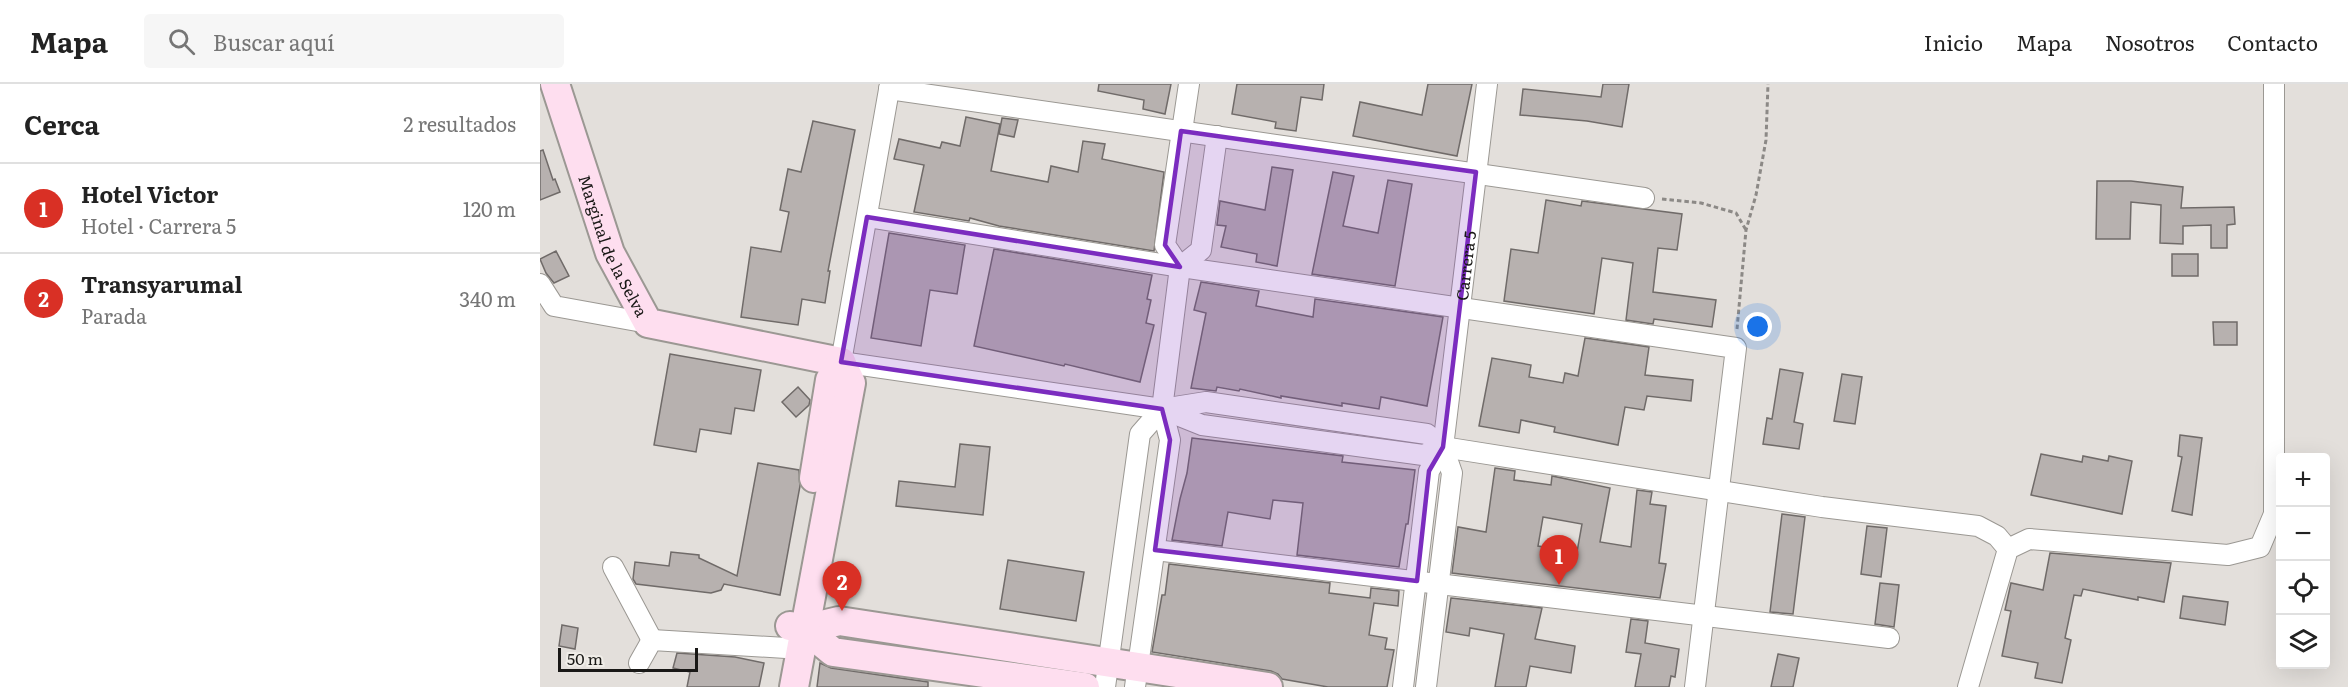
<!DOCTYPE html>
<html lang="es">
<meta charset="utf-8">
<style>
:root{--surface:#fff;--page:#f6f6f6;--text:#222;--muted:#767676;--line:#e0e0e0;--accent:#d93025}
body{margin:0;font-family:Literata,serif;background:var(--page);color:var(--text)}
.controls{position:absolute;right:18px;bottom:18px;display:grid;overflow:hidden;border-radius:6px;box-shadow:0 6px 24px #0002}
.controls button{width:54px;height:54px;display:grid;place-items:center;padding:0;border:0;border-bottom:2px solid var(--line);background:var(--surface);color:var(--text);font:30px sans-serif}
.scale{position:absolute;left:18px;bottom:15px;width:140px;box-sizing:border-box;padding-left:6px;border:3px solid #191816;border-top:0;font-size:16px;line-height:21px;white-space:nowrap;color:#191816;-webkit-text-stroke:4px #f0ede8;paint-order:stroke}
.you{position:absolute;left:1218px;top:243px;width:21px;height:21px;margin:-15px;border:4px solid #fff;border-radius:50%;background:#1a73e8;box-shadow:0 0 0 9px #1a73e833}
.badge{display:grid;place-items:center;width:39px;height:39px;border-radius:50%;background:var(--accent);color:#fff;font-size:20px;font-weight:700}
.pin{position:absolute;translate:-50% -50px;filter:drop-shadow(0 2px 3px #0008)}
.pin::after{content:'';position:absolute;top:32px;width:21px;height:18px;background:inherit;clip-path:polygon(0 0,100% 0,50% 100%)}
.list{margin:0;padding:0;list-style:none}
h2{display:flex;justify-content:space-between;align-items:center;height:78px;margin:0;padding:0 24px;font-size:26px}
h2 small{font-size:20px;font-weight:400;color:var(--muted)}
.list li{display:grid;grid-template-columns:39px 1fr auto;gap:18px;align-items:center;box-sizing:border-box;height:90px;padding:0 24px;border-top:2px solid var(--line)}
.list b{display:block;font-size:22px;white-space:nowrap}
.list p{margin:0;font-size:20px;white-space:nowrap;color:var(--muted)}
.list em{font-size:20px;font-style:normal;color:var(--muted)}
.icon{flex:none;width:33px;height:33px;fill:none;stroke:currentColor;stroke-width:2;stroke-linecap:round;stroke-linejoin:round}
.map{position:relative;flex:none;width:1808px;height:603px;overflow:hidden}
header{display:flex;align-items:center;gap:36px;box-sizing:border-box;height:84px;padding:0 30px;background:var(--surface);border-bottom:2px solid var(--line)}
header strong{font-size:28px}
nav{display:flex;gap:33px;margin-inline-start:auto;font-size:21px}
.search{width:420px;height:54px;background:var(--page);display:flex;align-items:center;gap:15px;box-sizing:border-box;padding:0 21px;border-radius:6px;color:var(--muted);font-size:22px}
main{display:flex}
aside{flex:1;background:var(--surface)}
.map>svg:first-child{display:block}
</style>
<header>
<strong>Mapa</strong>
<div class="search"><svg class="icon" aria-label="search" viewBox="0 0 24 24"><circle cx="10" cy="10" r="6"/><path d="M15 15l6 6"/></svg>Buscar aquí</div>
<nav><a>Inicio</a><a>Mapa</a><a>Nosotros</a><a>Contacto</a></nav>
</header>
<main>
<aside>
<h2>Cerca<small>2 resultados</small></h2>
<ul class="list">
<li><span class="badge">1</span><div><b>Hotel Victor</b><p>Hotel · Carrera 5</p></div><em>120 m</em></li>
<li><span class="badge">2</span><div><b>Transyarumal</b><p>Parada</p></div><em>340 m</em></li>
</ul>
</aside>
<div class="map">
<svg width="1808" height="603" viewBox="0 0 1808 603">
<rect width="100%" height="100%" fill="#e3dfdb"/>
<g fill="#b7b1af" stroke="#706b69" stroke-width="1.5" fill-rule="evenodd">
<path d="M 559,0 L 631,0 L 625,30 L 603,25 L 604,16 L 558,7 Z"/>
<path d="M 697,0 L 784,0 L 782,16 L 761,13 L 756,47 L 735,44 L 736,38 L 692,30 Z"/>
<path d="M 888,0 L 932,0 L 917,72 L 813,52 L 820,18 L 882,31 Z"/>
<path d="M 1063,0 L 1089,0 L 1082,43 L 1047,37 L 980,31 L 983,5 L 1061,13 Z"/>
<path d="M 426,33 L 460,40 L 451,87 L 508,98 L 511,82 L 538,88 L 543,57 L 565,60 L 562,75 L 624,88 L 614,167 L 459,142 L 430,134 L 429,137 L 374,128 L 384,81 L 354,75 L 359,55 L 400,64 L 402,58 L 420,62 Z"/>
<path d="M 462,34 L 478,36 L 474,53 L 459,50 Z"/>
<path d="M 273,37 L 315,46 L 288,187 L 290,187 L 285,219 L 262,215 L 258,241 L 201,233 L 211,163 L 241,168 L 249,128 L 240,126 L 248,85 L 261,88 Z"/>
<path d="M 3,66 L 13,96 L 15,95 L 20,108 L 0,116 L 0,67 Z"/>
<path d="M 732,83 L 753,86 L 737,182 L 716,178 L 717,170 L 681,163 L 686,142 L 677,141 L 680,117 L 725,126 Z"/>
<path d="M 793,88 L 814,92 L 803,142 L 838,149 L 848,96 L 872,100 L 855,202 L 772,190 Z"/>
<path d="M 1557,97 L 1591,97 L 1643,103 L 1641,124 L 1694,123 L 1695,140 L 1687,141 L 1687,164 L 1671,164 L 1671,141 L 1643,142 L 1643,160 L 1620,159 L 1621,121 L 1591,118 L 1590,155 L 1556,155 Z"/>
<path d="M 1006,116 L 1041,122 L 1042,117 L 1142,130 L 1137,166 L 1118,164 L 1113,208 L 1176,216 L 1172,243 L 1114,235 L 1113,240 L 1086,236 L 1093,179 L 1062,174 L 1054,230 L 964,217 L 971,165 L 998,169 Z"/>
<path d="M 349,149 L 425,161 L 417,210 L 390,206 L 381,262 L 331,254 Z"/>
<path d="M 454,165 L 612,191 L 607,215 L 611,216 L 606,239 L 614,241 L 600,298 L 525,280 L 524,282 L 434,262 Z"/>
<path d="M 16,167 L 29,192 L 14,199 L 6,189 L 0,175 Z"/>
<rect x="1632" y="170" width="26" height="22"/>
<path d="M 661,198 L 719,207 L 716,222 L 773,233 L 775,215 L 903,233 L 887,322 L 841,313 L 839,325 L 802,319 L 802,322 L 741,312 L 741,314 L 700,305 L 699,307 L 677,303 L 676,307 L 651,304 L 666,229 L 654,226 Z"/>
<path d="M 1673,238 L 1697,238 L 1697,261 L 1674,261 Z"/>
<path d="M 1045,254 L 1109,263 L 1105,291 L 1153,296 L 1151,317 L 1107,312 L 1104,326 L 1085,323 L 1078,361 L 1014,348 L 1015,343 L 981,336 L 979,349 L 939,342 L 952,274 L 991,281 L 989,293 L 1023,299 L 1025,289 L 1038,292 Z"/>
<path d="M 130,270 L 221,286 L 214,327 L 195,324 L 191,350 L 160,345 L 156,368 L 114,361 Z"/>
<path d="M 1240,285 L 1263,289 L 1254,338 L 1263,340 L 1259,365 L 1223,360 L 1227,334 L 1232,335 Z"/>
<path d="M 1302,290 L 1322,293 L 1315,340 L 1294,337 Z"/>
<path d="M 258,303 L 270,316 L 269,321 L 256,333 L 242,318 Z"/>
<path d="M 1640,351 L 1662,354 L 1652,431 L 1632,427 L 1642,373 L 1638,372 Z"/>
<path d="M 652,354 L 803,372 L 802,378 L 875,386 L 868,440 L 866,440 L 859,483 L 757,471 L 763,419 L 733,416 L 730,435 L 688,428 L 682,462 L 632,456 L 640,415 L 647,389 Z"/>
<path d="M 420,360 L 450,363 L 443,431 L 356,422 L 359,397 L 415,403 Z"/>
<path d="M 1501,370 L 1542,378 L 1543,372 L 1568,377 L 1569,372 L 1592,377 L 1582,430 L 1491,411 Z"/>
<path d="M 218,379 L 259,386 L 260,402 L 240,511 L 184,500 L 181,506 L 171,509 L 96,500 L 93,495 L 95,478 L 129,482 L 131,468 L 159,471 L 159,474 L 197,492 Z"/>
<path d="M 955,384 L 975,387 L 974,396 L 1011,401 L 1012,392 L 1070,404 L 1060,458 L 1091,463 L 1097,406 L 1112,408 L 1110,420 L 1126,422 L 1119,479 L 1126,480 L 1120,514 L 912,489 L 918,443 L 946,448 ZM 1003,433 L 1042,440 L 1037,468 L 998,462 Z"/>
<path d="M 1242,430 L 1265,433 L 1253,530 L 1230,528 Z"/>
<path d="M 1327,442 L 1347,444 L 1341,493 L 1321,490 Z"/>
<path d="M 1510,469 L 1631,479 L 1624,518 L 1598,513 L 1598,516 L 1543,505 L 1541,512 L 1534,511 L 1525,554 L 1531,556 L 1522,599 L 1495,594 L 1498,579 L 1462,572 L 1471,527 L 1465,526 L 1471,499 L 1503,506 Z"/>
<path d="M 468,476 L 544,488 L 536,537 L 460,525 Z"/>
<path d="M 629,480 L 790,499 L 789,509 L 830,514 L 831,504 L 859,507 L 858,522 L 834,519 L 829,551 L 847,554 L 845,565 L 854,566 L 847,603 L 788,603 L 742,595 L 738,590 L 731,587 L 612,568 L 622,511 L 625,511 Z"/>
<path d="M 1340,499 L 1359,501 L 1354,543 L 1335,540 Z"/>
<path d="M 1643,512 L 1688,518 L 1685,541 L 1640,534 Z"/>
<path d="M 911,514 L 1002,524 L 995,555 L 1035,562 L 1031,589 L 990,582 L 986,603 L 955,603 L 964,550 L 930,544 L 929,552 L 906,548 Z"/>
<path d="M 1091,535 L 1108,537 L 1105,559 L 1139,565 L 1135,593 L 1131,592 L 1129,603 L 1095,603 L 1101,570 L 1086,568 Z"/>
<path d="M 22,541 L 38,544 L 35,565 L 19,562 Z"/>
<path d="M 137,569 L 195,573 L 224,579 L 219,603 L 147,603 L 150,588 L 133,584 Z"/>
<path d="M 1238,570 L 1259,574 L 1253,603 L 1231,603 Z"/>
<path d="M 280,579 L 291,584 L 388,598 L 388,603 L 277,603 Z"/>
</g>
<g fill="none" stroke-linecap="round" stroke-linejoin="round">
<g stroke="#9b9893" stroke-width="22">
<g id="street">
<path d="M 350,0 L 301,278 L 622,325 L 662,341 L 883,371 L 903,363"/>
<path d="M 649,0 L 625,161 L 640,183 L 661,166 L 677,52"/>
<path d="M 349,5 L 1104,114"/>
<path d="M 327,133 L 640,183 L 1196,264 L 1155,603"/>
<path d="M 0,200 L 14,222 L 108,239"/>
<path d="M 615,466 L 1349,554"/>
<path d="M 73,483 L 112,556"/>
<path d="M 99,579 L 112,556 L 246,564"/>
<path d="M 565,603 L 600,350 L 622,325 L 666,318 L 887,350 L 903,363 L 1282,423 L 1438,442 L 1457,452 L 1468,465"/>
<path d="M 595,603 L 630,356 L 622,325 L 640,183"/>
<path id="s1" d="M 863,603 L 889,387 L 903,363 L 947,0"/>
<path d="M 886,603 L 912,389 L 903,363"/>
<path d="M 1428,603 L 1468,465 L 1489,455 L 1688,471 L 1720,463 L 1734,430 L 1734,0"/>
</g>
</g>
<g stroke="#9b9893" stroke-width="32">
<g id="secondary">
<path id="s2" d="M 15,0 L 70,169 L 108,239 L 301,278"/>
<path d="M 274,394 L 290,296 L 301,278"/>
<path d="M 250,542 L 265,545 L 299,537 L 728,603"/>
<path d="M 265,545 L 293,568 L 545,603"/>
<path d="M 254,603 L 311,299 L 301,278"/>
</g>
</g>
<g stroke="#8c8986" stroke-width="3" stroke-dasharray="4.5 3" stroke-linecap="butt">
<path d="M 1122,115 L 1161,119 L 1196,129 L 1206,146"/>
<path d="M 1197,245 L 1206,146 L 1216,111 L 1226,56 L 1228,0"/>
</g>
<use href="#street" stroke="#fff" stroke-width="20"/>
<use href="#secondary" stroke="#fedeef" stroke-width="28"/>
</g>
<path fill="#7b2cbf" fill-opacity="0.2" stroke="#7b2cbf" stroke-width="4.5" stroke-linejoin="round" d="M 641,47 L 936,88 L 903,363 L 889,387 L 877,497 L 615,466 L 630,356 L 622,325 L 301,278 L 327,133 L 640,183 L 625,161 Z"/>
<g text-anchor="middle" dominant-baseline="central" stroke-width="4.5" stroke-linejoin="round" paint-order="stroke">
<g font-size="16" fill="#191816" stroke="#f0ede8">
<text stroke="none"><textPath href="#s2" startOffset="172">Marginal de la Selva</textPath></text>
<text stroke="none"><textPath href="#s1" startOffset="428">Carrera 5</textPath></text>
</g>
</g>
</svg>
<div class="controls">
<button>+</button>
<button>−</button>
<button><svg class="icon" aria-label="locate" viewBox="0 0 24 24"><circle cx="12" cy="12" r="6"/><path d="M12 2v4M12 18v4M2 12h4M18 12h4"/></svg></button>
<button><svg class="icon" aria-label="layers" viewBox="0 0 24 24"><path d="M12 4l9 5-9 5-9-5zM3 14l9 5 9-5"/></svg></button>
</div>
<div class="scale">50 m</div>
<div class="you"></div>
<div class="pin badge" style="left:1019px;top:501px">1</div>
<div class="pin badge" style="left:302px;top:527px">2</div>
</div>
</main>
